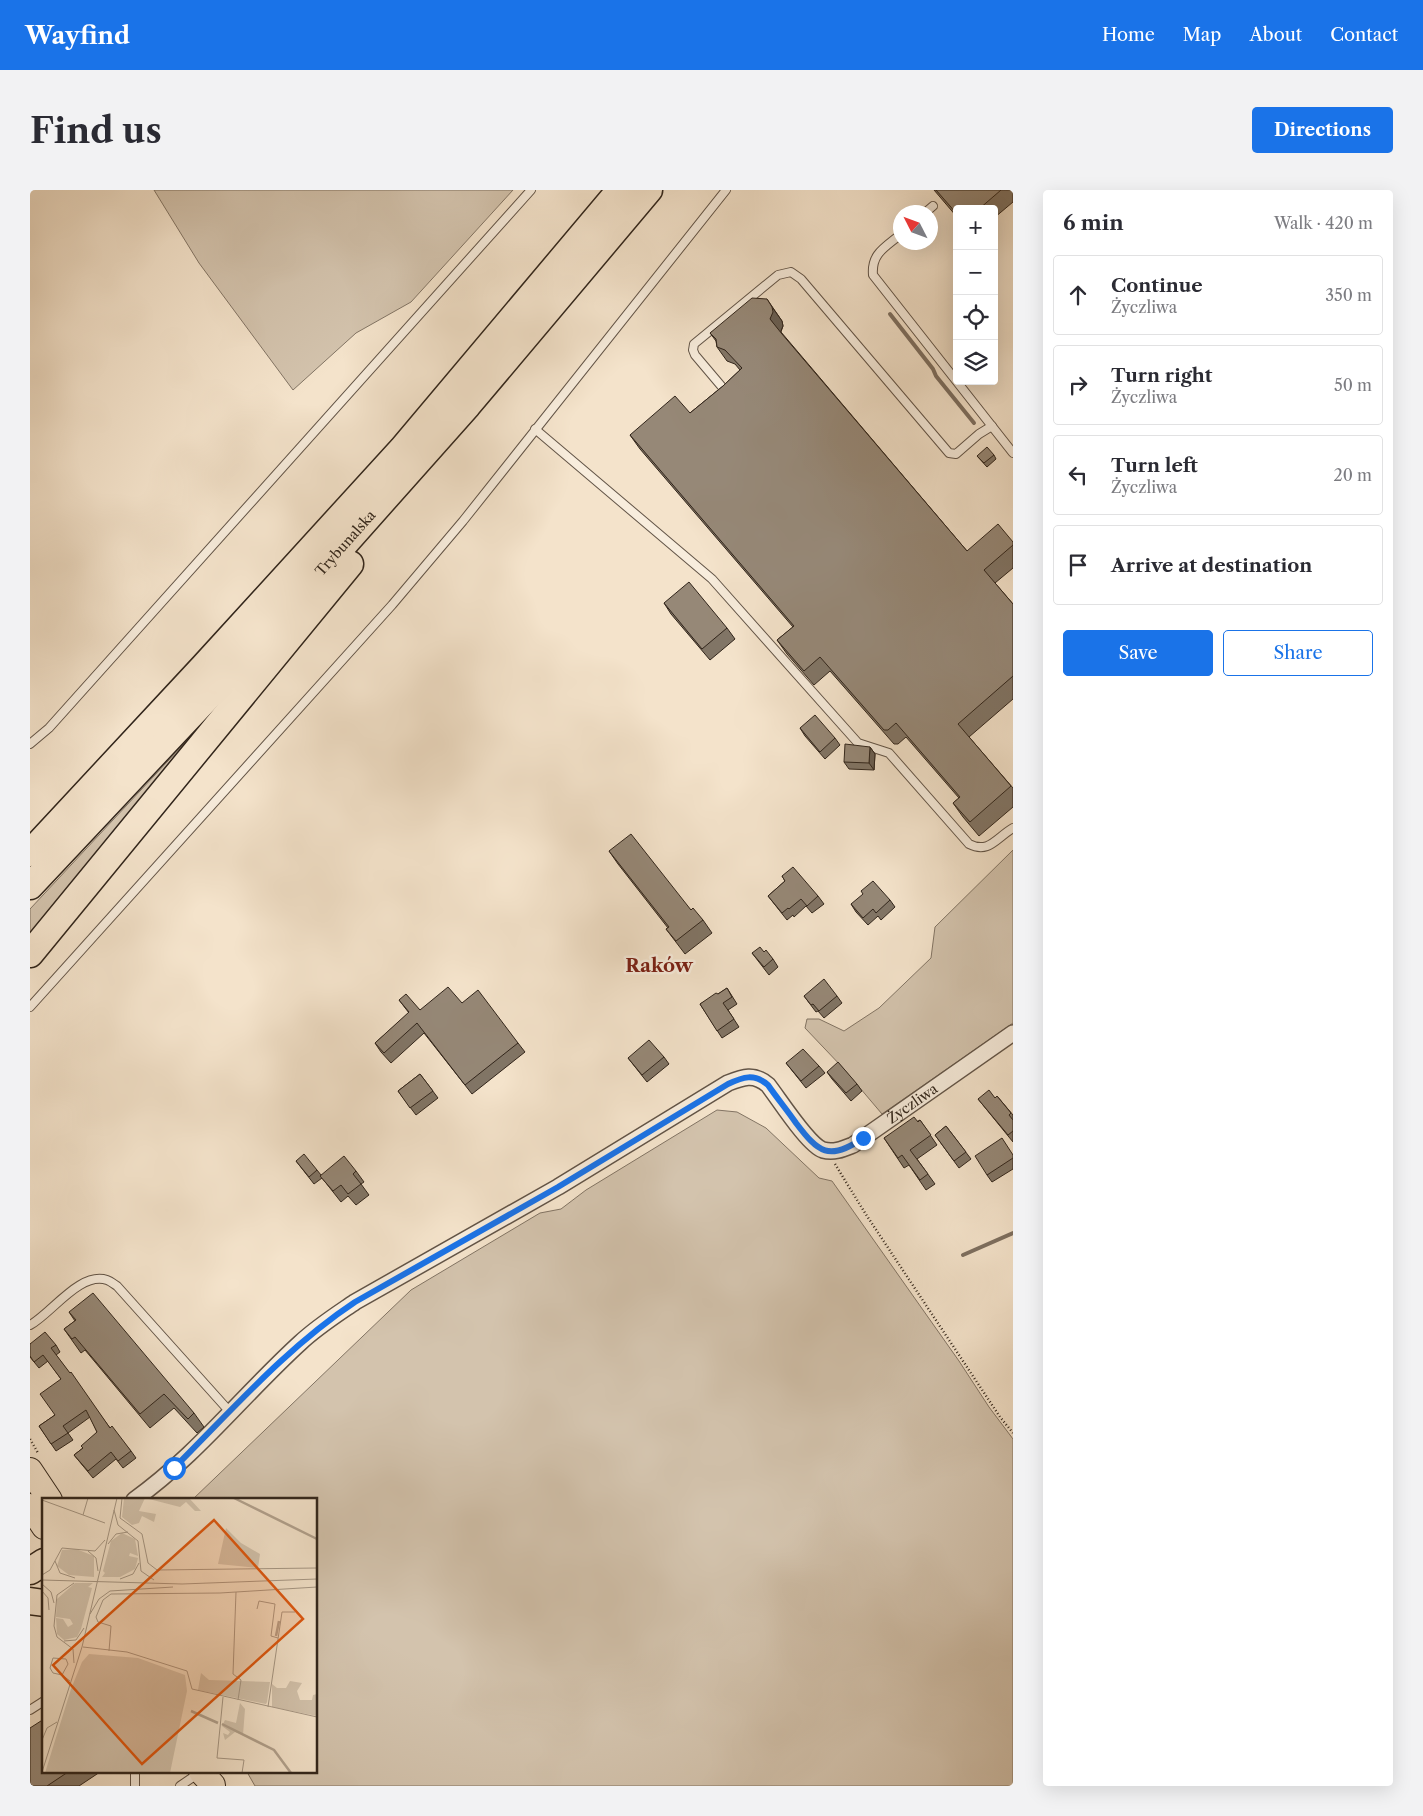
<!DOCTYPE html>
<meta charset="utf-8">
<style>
:root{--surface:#fff;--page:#f2f2f3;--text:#2b2b33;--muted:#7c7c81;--line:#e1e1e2;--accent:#1a73e8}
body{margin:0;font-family:"Libre Caslon Text",serif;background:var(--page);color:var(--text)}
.controls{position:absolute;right:15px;top:15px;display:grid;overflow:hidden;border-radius:5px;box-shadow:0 5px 20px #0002}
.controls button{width:45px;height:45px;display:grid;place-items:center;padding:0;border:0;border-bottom:1px solid var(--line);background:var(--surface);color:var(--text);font:25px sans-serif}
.compass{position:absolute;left:863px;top:15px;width:45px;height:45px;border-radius:50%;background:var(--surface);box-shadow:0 5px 20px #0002;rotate:312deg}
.stop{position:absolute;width:15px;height:15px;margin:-11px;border:4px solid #1a73e8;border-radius:50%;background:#fff}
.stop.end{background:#1a73e8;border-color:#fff;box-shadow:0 1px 5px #0008}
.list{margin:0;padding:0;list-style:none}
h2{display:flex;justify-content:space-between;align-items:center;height:65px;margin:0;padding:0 20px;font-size:21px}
h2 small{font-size:16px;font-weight:400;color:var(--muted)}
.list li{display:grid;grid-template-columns:32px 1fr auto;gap:15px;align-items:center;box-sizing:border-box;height:80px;margin:0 10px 10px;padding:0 10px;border:1px solid var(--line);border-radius:5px}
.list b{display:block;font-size:19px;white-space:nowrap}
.list p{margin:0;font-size:16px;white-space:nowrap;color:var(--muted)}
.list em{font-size:16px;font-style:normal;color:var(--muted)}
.actions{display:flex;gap:10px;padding:15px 20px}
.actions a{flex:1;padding:11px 0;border:1px solid var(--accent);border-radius:5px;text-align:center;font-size:18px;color:var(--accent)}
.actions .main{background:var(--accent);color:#fff}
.icon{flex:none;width:28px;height:28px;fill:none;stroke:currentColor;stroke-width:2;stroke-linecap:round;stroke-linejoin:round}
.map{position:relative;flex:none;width:983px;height:1596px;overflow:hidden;border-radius:5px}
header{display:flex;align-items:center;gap:30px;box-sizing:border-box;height:70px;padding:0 25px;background:var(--accent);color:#fff}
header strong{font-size:24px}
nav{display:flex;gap:28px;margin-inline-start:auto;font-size:18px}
.intro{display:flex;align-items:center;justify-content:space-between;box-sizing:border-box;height:120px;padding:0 30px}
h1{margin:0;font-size:35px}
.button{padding:12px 22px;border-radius:5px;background:var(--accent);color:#fff;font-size:18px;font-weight:700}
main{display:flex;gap:30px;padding:0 30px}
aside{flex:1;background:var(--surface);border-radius:5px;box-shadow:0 5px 20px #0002}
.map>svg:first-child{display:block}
</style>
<header>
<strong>Wayfind</strong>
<nav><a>Home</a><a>Map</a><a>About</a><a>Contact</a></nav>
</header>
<div class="intro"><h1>Find us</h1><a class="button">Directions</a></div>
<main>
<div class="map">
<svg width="983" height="1596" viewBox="0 0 983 1596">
<rect width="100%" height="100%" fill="#f4e3cb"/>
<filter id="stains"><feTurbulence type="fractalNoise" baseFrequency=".004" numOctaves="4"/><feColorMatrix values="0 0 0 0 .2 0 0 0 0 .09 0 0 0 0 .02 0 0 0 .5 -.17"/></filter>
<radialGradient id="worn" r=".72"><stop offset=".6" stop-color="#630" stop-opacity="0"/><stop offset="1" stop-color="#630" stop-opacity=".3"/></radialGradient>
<g fill="#d3c3ad" stroke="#827464">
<path d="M 124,0 L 483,0 L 381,112 L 326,143 L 263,200 L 169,73 Z"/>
<path d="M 207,497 L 0,751 L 0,719 Z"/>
<path d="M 983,660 L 983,833 L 852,924 L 813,878 L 775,838 L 777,829 L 789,829 L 814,841 L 849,818 L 901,768 L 905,737 Z"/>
<path d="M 687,920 L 707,922 L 736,938 L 789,988 L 802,991 L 929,1171 L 959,1217 L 983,1249 L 983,1596 L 225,1596 L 217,1582 L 286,1582 L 286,1310 L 162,1310 L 381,1100 L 510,1023 L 531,1019 L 556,1000 Z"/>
</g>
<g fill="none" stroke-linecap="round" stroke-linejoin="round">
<g stroke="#7e7061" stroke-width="4">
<path d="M 860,124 L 903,179 L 906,186 L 944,233"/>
<path d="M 933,1065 L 983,1043"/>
</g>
<g stroke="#625447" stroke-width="10">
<g id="lane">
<path d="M 896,22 L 903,16"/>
<path d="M 871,44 C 856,57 841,63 843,85 L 983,263"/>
<path d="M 698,204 L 665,165 L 663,160 L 664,154 L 748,85 L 761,82 L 771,89 L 919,263 L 926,264 L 949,244 L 962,236"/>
<path d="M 505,239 L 682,389 L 828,553 L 859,563 L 939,654 C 959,664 966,648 983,638"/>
<path d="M 0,554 L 19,538 L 501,0"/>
<path d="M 0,817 L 362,415 L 433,331 L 696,0"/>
<path d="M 0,1135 C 21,1124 50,1081 77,1090 C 80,1091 84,1094 87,1096 L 200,1222"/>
<path d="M 0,1520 L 14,1511"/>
<path d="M 105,1596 L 105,1582"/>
<path d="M 150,1596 L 169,1583"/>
</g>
</g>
<g stroke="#625447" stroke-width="18">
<g id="street">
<path id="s1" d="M 104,1310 C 166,1266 214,1204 270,1153 C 287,1137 306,1125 325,1112 L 528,997 L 698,893 C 713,887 724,883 738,895 C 749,909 778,955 793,960 C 804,963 813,959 823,955 L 983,843"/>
</g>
</g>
<g stroke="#31251b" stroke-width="26">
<g id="primary">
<path d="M 0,1280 L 20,1310"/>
<path d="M 0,1316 L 14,1337"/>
<path d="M 171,1582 L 183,1595"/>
</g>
</g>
<g stroke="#31251b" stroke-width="29">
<g id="highway">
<path d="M 0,663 L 174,476 L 372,259 L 590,0"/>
<path id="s2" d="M 0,696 L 191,493 L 438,215 L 619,0"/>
<path d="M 0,764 L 320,374"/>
<path d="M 0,1381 L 14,1372"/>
<path d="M 0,1411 L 14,1413"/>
</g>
</g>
<g stroke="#31251b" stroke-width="2.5" stroke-dasharray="1 2.5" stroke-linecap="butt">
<path d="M 805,974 L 835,1023 L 970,1227 L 983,1243"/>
<path d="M 0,1249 L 8,1263"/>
</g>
<use href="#lane" stroke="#f8eddd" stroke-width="8"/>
<use href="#street" stroke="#f8eddd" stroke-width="15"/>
<use href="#primary" stroke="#f4e3cb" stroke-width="24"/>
<use href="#highway" stroke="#f4e3cb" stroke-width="26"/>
</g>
<g fill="#817566" stroke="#31251b">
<path d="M 904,0 L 983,0 L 983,12 L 964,28 L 964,19 L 927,19 L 927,27 Z"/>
<path d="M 737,109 L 752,131 L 753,136 L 751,142 L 937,361 L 983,352 L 983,378 L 965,393 L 983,414 L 983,509 L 939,547 L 983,598 L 983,617 L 949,646 L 933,627 L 923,613 L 929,608 L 876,547 L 868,554 L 864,554 L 800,481 L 784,495 L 757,464 L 747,450 L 763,437 L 610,259 L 600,245 L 660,223 L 693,196 L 710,180 L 705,174 L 697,171 L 687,157 L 686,151 L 680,143 Z"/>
<path d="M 964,265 L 966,269 L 957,277 L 947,266 Z"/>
<path d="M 634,413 L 697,438 L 705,449 L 680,470 L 641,424 Z"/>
<path d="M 770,538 L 805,548 L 810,555 L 795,569 L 775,546 Z"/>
<path d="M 840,557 L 845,564 L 844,580 L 819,579 L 814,572 Z"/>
<path d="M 579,661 L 661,720 L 673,730 L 682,743 L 655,764 L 636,739 L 638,738 L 588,674 Z"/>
<path d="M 752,686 L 788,706 L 794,714 L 782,723 L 776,716 L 764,727 L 763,725 L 757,730 L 738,706 L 755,691 Z"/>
<path d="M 860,710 L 865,717 L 851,730 L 848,726 L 838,735 L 826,722 L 821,714 Z"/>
<path d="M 734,762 L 743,769 L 748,777 L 739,785 L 722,763 Z"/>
<path d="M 697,798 L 707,814 L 698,820 L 709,837 L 692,848 L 670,814 L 688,804 Z"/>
<path d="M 774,806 L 807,806 L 812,813 L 794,828 L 788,821 L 786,822 Z"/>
<path d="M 369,810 L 390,820 L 432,813 L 488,853 L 495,862 L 442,904 L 394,843 L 361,873 L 351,862 L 345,853 L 379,823 Z"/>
<path d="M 634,867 L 639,874 L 617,892 L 598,868 Z"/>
<path d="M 756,873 L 789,876 L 795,883 L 776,898 Z"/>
<path d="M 797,882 L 827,894 L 832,901 L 821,911 L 802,889 Z"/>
<path d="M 390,884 L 408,908 L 386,925 L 368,901 Z"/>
<path d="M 967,906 L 983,925 L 983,952 L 948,909 L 965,908 Z"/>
<path d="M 890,930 L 907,955 L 887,969 L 905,994 L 896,1000 L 879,975 L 874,978 L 854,948 Z"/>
<path d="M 916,936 L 941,969 L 929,978 L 905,945 Z"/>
<path d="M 983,964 L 983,979 L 962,992 L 957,985 Z"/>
<path d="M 266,971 L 287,980 L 291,985 L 326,981 L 334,992 L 331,994 L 339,1005 L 326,1015 L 318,1006 L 311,1012 L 292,988 L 284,994 Z"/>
<path d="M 39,1122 L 164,1223 L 174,1237 L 167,1243 L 144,1218 L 120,1238 L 55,1160 L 51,1163 L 34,1139 L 45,1131 Z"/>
<path d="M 0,1154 L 26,1155 L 30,1162 L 26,1165 L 80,1238 L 101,1261 L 106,1268 L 93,1278 L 86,1269 L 63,1288 L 44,1265 L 53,1258 L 67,1242 L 60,1227 L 38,1243 L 43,1250 L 26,1261 L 9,1236 L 25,1225 L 31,1189 L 18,1171 L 9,1178 L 0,1167 Z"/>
<path d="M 14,1582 L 70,1582 L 49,1596 L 0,1596 Z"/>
</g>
<g fill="#695f53" stroke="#31251b">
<path d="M 742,117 L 752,131 L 753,136 L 750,143 L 740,129 Z"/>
<path d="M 840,557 L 845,564 L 844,580 L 839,573 Z"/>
</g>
<g fill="#968877" stroke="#31251b">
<path d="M 906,0 L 971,0 L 949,19 L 927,19 L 927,24 Z"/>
<path d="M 722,108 L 737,109 L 742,117 L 743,122 L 740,129 L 752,144 L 937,361 L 968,334 L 983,352 L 983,355 L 954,380 L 983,414 L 983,486 L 928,534 L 981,596 L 940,632 L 923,613 L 930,607 L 866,533 L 858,540 L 854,540 L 790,467 L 774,481 L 747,450 L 764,436 L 600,245 L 645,206 L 660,223 L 693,196 L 712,178 L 695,160 L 687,157 L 686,149 L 680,143 Z"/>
<path d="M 957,257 L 964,265 L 954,273 L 947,266 Z"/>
<path d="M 659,392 L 697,438 L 672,459 L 634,413 Z"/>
<path d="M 785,525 L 805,548 L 790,562 L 770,538 Z"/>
<path d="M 815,554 L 840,557 L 839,573 L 814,572 Z"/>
<path d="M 601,644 L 661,720 L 663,718 L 673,730 L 646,751 L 636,739 L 639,737 L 579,661 Z"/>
<path d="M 763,677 L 788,706 L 777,716 L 771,709 L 759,719 L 758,718 L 752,723 L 738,706 L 755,691 L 752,686 Z"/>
<path d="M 843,691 L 860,710 L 846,723 L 843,719 L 833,728 L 821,714 L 833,704 L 831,701 Z"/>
<path d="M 730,757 L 734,762 L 736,760 L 743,769 L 734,777 L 722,763 Z"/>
<path d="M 794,789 L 807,806 L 789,821 L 783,814 L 781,815 L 774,806 Z"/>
<path d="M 418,797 L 432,813 L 448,800 L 488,853 L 435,895 L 387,833 L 354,863 L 345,853 L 379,822 L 369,810 L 376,804 L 390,820 Z"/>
<path d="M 697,798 L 702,807 L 693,813 L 704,829 L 687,841 L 670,814 L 686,803 L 688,804 Z"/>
<path d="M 619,850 L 634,867 L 612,885 L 598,868 Z"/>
<path d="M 773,859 L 789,876 L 771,891 L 756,873 Z"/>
<path d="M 808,872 L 827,894 L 816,903 L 797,882 Z"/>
<path d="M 390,884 L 403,901 L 380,918 L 368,901 Z"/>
<path d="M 959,900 L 965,908 L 967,906 L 981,923 L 979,925 L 983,930 L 983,941 L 978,945 L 948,909 Z"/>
<path d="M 884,927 L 888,932 L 890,930 L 901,945 L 880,960 L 898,984 L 890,990 L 872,965 L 868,968 L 854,948 Z"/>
<path d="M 916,936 L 936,962 L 924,971 L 905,945 Z"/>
<path d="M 972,948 L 983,965 L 983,968 L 957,985 L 945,966 Z"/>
<path d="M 274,964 L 287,980 L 279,987 L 266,971 Z"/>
<path d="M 314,966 L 326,981 L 323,984 L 331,994 L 318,1004 L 311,995 L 303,1001 L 290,986 Z"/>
<path d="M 63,1103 L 164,1223 L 158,1229 L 134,1204 L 110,1224 L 45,1147 L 42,1149 L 34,1139 L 46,1130 L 39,1122 Z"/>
<path d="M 15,1142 L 26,1155 L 21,1158 L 40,1183 L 41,1182 L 80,1238 L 82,1236 L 101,1261 L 88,1271 L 81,1262 L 58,1281 L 44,1265 L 53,1258 L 51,1256 L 67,1242 L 56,1220 L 33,1236 L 38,1243 L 21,1254 L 9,1236 L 25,1225 L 10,1204 L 31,1189 L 13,1165 L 4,1172 L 0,1166 L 0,1154 Z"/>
<path d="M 14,1529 L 14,1582 L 38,1582 L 17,1596 L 0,1596 L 0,1538 Z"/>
</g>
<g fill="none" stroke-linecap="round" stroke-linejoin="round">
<path stroke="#1a73e8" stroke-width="6" d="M 144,1278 C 202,1220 257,1157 325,1112 L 528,997 L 698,894 C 713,887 724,883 738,895 C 747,908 757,920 766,933 C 788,962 799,972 833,948"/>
</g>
<g text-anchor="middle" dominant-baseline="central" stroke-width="5" stroke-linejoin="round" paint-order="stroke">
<g font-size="14" fill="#31251b" stroke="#f8eddd">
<text stroke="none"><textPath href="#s2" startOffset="466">Trybunalska</textPath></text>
<text stroke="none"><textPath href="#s1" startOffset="962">Życzliwa</textPath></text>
</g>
<g font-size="19" font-weight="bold" fill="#7a1f14" stroke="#f8eddd">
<text x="629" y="775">Raków</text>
</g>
</g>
<g transform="translate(12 1308)">
<rect width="275" height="275" fill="#f4e3cb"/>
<path d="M 82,0 L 147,0 L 159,13 L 153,13 L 144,4 L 138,9 L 103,0 L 97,13 L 114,16 L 112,24 L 100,18 L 97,25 L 90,27 L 80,19 ZM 184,30 L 199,45 L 218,56 L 216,70 L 176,66 ZM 80,35 L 93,41 L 96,58 L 88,55 L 87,58 L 96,60 L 93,71 L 78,79 L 60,79 L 63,75 L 61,73 L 69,43 ZM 34,51 L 52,58 L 52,79 L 27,77 L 15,68 L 20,52 ZM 33,85 L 51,85 L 46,89 L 50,90 L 39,131 L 35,139 L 22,142 L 15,136 L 14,120 L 21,121 L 26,129 L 31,126 L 28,121 L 14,119 L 15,101 ZM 47,156 L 96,160 L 143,177 L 145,193 L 128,275 L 3,275 L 29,191 L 40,164 ZM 159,175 L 167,182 L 228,184 L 225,204 L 224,206 L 156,192 ZM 248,183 L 260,185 L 255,193 L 258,202 L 270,202 L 271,197 L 275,196 L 275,218 L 230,209 L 230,186 L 235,190 L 244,190 ZM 198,205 L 203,211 L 201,237 L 193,234 L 183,242 L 181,235 L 186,237 L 188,234 L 180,228 L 183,222 L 194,225 Z" fill="#d3c3ad"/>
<path fill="none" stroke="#b2a28f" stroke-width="2.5" d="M 192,0 L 275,41M 234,138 L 237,123M 149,213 L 176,225M 180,226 L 232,252 L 249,275"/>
<path fill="none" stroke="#a69785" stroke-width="1" d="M 80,0 L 78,20 L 100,36 L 106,65 L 115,72 L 275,70M 0,2 L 63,25M 72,12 L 76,27 L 96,43 L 99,73 L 112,82M 41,17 L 46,0M 66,46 L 74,36 L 86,34M 46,53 L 54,60 L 56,73M 13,63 L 18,75 L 33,80M 0,77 L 8,72 L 20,50 L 53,53 L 63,42M 78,81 L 91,76 L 97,65M 0,82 L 140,86 L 275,81M 32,85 L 15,97 L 12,128 L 15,139 L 31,151 L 32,165M 0,86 L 9,94 L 12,105M 0,93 L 6,100 L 7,112M 194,94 L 191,176 L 199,182 L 196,202M 215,111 L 217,103 L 233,106 L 229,138 L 236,140M 48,116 L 57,101 L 68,93 L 131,89M 22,143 L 34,142 L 42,130M 41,149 L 85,154 L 145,173 L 150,191 L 275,219M 67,153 L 69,128 L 56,124 L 54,119 L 61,102 L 69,96 L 178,95 L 275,89M 20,177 L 11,175 L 8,170 L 11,160 L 24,161 L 26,166 L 20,177 L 28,183M 181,199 L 175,260 L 202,262 L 200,275M 226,209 L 240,114 L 253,114M 0,242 L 5,230 L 15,224M 0,274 L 40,149 L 75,0"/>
<path fill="#df560d" fill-opacity="0.15" stroke="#df560d" stroke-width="2.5" d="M 172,22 L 261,121 L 100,266 L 11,167 Z"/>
<rect width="275" height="275" fill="none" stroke="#31251b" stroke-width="2.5"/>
</g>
<rect width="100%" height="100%" filter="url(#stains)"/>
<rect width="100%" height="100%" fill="url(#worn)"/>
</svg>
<div class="controls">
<button>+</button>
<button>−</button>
<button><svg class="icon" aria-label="locate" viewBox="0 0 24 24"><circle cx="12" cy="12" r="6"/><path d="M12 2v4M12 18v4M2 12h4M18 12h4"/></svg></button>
<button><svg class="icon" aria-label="layers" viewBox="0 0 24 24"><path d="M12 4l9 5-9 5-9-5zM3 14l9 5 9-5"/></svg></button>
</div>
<svg class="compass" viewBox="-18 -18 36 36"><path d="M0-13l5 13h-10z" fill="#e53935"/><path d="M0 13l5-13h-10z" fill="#7c7c81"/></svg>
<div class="stop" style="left:144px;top:1278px"></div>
<div class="stop end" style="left:833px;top:948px"></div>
</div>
<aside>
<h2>6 min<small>Walk · 420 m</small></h2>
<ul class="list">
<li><svg class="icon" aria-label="ahead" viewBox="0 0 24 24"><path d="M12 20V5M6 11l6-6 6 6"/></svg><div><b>Continue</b><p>Życzliwa</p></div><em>350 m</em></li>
<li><svg class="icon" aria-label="right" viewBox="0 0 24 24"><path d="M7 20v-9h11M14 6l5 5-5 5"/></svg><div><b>Turn right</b><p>Życzliwa</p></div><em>50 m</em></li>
<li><svg class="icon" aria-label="left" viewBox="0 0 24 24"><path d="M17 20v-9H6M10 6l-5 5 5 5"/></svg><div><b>Turn left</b><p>Życzliwa</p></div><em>20 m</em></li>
<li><svg class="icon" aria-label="arrive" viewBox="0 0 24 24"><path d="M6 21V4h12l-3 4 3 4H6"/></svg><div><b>Arrive at destination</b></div></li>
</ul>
<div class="actions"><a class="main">Save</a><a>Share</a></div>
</aside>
</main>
